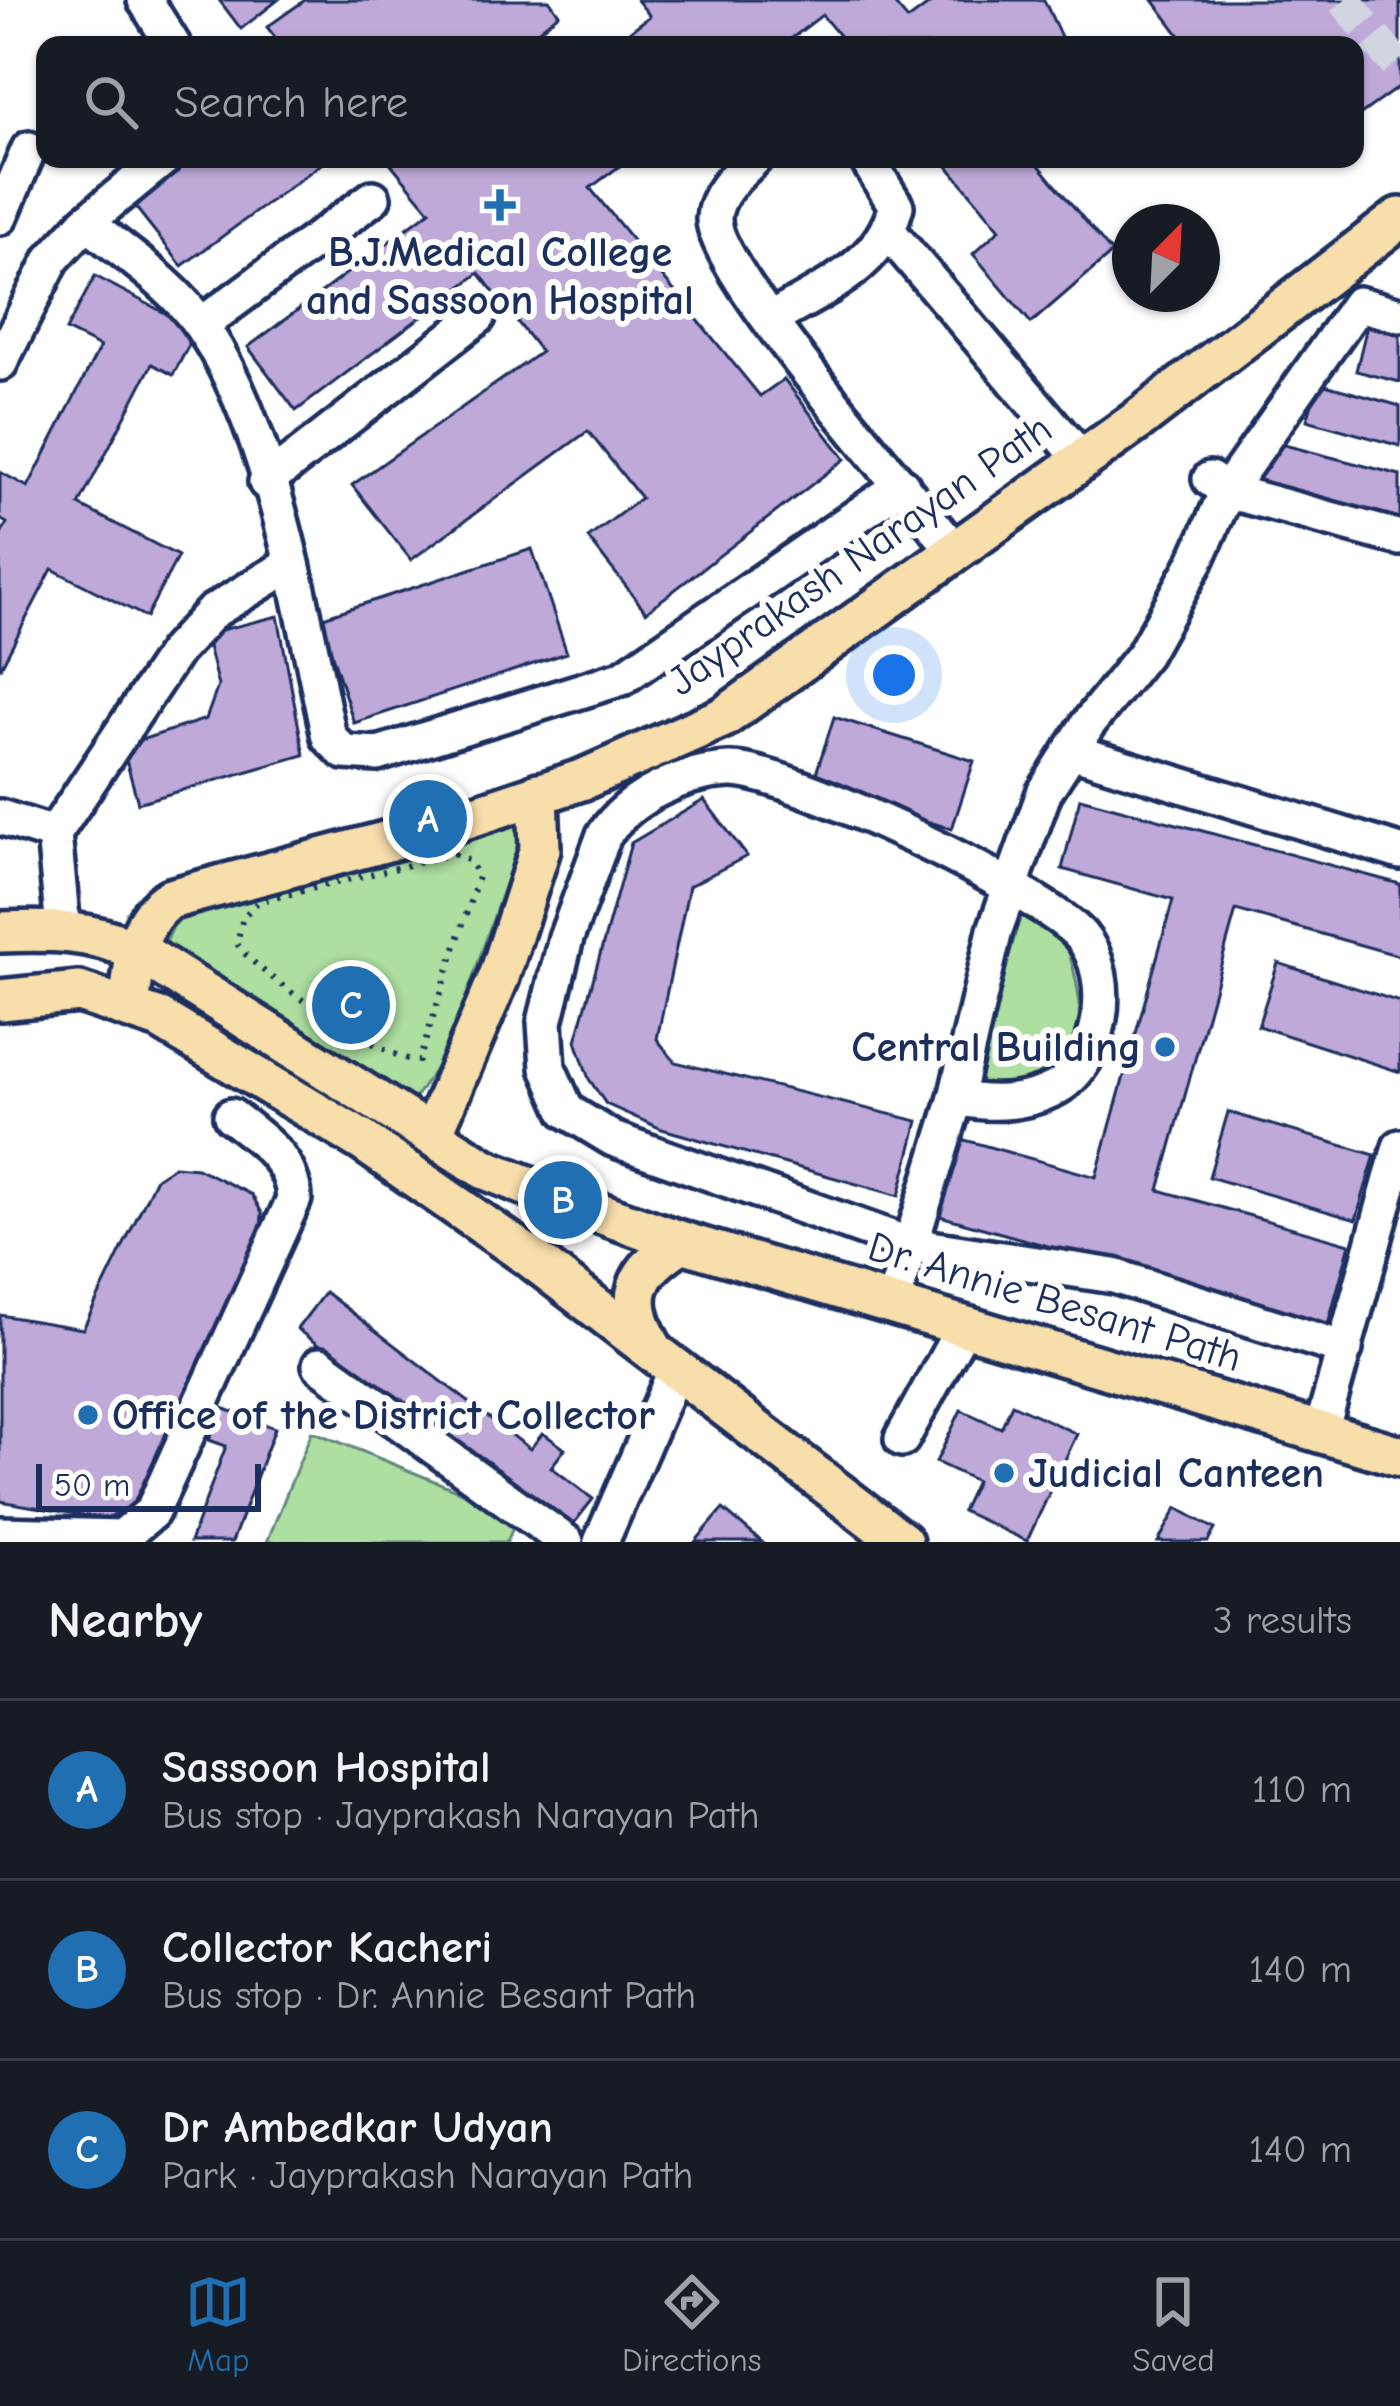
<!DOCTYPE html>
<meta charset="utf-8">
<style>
:root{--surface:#171b24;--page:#20242c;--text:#f1f3f6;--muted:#9ea1a6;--line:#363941;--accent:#1f6fb2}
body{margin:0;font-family:"Comic Neue",sans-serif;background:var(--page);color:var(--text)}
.compass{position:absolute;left:1112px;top:204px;width:108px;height:108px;border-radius:50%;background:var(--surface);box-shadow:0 3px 9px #0004;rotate:24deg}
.scale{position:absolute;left:36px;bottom:30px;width:225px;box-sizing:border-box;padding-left:12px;border:6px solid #1b2f5e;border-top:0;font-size:33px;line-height:42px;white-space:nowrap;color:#1b2f5e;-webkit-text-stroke:9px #fff;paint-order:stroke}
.you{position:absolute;left:894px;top:675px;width:42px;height:42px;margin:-30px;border:9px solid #fff;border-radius:50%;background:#1a73e8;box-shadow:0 0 0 18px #1a73e833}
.badge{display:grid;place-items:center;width:78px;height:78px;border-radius:50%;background:var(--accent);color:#fff;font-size:39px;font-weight:700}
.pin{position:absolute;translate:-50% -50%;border:6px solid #fff;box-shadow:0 3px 12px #0006}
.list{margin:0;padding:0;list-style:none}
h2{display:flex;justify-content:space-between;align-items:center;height:156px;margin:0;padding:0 48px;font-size:51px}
h2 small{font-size:39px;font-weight:400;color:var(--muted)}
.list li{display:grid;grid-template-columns:78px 1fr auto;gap:36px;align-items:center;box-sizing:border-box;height:180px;padding:0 48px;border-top:3px solid var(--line)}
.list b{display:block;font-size:45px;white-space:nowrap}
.list p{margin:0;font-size:39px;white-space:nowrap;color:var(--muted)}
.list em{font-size:39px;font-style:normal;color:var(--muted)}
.icon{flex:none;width:66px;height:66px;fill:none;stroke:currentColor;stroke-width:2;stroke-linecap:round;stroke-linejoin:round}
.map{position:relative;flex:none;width:1400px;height:1542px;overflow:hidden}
.search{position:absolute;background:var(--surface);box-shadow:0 3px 9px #0004;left:36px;right:36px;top:36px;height:132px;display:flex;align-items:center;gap:30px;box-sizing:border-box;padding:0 42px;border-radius:24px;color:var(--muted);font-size:45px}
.sheet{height:696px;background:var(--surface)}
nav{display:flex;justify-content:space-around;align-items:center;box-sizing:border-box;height:168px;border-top:3px solid var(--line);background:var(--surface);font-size:33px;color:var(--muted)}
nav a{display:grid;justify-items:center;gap:6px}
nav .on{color:var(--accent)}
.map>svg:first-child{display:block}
</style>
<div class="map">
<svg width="1400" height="1542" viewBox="0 0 1400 1542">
<rect width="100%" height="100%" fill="#fff"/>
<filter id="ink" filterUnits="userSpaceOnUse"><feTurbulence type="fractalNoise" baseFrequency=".00833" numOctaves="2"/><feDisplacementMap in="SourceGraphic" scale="24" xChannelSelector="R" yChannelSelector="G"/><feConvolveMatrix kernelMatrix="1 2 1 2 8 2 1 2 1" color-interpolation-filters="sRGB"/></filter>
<g filter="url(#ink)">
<g fill="#acdfa0" stroke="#64877f" stroke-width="3">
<path d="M 520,812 L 519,843 L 448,1051 L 410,1105 L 159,958 L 175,922 Z"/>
<path d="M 1021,913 L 1067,946 C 1089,1018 1086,1046 1024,1092 L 973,1085 Z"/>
<path d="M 312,1431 L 518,1515 L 507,1542 L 267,1542 Z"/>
</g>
<g fill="#bfa9d9" stroke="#1b2f5e" stroke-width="3">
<path d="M 219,0 L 278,0 L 241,29 Z"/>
<path d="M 305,0 L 549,0 L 559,14 L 520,45 L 281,45 L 267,27 Z"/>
<path d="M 637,0 L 891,0 L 908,20 L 935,0 L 1044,0 L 1062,39 L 1061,45 L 847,45 L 822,15 L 783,45 L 612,45 L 650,16 Z"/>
<path d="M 1153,0 L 1400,0 L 1400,86 L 1355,118 L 1355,45 L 1187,45 Z"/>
<path d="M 185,159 L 328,159 L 182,266 L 129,199 Z"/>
<path d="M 387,159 L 629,159 L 590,188 L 760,396 L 784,379 L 845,459 L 646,612 L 588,538 L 641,498 L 588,431 L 411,560 L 352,485 L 541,352 L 479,273 L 296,411 L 248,347 L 430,211 Z"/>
<path d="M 942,159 L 1034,159 L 1112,253 L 1031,323 L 973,254 L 1000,229 Z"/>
<path d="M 95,276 L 197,330 L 173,375 L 152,364 L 79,505 L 178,556 L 146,617 L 52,569 L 0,669 L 0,537 L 7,523 L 0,519 L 0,472 L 28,487 L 100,347 L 66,330 Z"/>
<path d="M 1368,322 L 1400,330 L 1400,382 L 1356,371 Z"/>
<path d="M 1318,383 L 1400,406 L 1400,446 L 1307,420 Z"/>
<path d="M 1265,440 L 1400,475 L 1400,527 L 1253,489 Z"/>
<path d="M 532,549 L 567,653 L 354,723 L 320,618 Z"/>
<path d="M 278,616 L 304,755 L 138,803 L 122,746 L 206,719 L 218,686 L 205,634 Z"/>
<path d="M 834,717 L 974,761 L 952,829 L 812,786 Z"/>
<path d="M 1080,798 L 1400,884 L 1400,956 L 1236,910 L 1159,1190 L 1350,1244 L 1328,1324 L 936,1215 L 958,1138 L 1096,1177 L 1173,900 L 1062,869 Z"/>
<path d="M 704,800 L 747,856 L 689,886 L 657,1039 L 675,1062 L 918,1121 L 899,1196 L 662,1129 L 606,1104 L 589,1079 L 576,1041 L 631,843 Z"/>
<path d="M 1278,963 L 1400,1002 L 1400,1072 L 1258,1026 Z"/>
<path d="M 1228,1112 L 1375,1155 L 1356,1220 L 1209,1177 Z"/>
<path d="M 174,1166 L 197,1168 L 252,1195 L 262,1213 L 261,1231 L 133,1505 L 105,1519 L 0,1501 L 0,1315 L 83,1329 L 156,1178 Z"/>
<path d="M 325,1292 L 530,1449 L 543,1433 L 565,1449 L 551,1467 L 593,1499 L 565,1535 L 297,1329 Z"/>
<path d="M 1012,1404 L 1077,1434 L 1027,1541 L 962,1511 L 976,1481 L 936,1462 L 961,1410 L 1001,1428 Z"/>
<path d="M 220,1407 L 275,1428 L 232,1542 L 190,1542 L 226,1446 L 209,1440 Z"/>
<path d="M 1177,1508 L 1215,1529 L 1208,1542 L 1158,1542 Z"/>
<path d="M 723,1509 L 762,1542 L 695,1542 Z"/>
</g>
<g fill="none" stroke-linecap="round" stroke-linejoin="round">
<path stroke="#d1d5df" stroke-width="33" stroke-dasharray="33 16" stroke-linecap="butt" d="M 1344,0 L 1400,69"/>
<g stroke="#1b2f5e" stroke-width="42">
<g id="minor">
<path d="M 145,0 L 173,45"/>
<path d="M 754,159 C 738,174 715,194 714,218 C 711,269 914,500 955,551"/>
<path d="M 0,217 L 29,149"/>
<path d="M 86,222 L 163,159"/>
<path d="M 889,232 L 1082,460"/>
<path d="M 770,320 C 821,289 880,268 896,206 L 867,159"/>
<path d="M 201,325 L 373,198"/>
<path d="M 0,363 L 52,259 L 86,222 C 124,253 174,285 202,327 C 274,433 302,612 329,737 L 344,752 L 378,754 L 622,678 L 902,485"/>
<path d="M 1210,479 L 1227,491 L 1400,538"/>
<path d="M 266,482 L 478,317"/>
<path d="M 1071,751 L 1400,852"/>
<path d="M 0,817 L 54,834"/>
<path d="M 63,929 L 54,834 L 176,651 L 212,612 L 291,564"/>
<path d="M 956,1098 C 989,1105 1022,1105 1054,1089 C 1103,1064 1116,977 1081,936 C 1046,894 784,767 729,770 C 684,772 629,797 604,835 L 566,938 L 545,1022 L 548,1068 L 567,1111 L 613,1139 L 911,1245 L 1114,1276 L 1345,1349"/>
<path d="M 893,1302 L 956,1098 L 995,930 L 1044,793 L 1088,724 L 1144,654 L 1196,561 L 1227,491 L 1358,304 L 1400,315"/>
<path d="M 320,1365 L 566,1542"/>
<path d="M 1321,1432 L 1400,1147"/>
<path d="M 902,1439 L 965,1324"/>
<path d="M 0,1534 L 122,1537 L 152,1512 L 294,1199 C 293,1160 260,1138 231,1116"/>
<path d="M 601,1542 L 676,1369"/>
</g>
</g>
<g stroke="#1b2f5e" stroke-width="48">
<g id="major">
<path d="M 0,932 C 51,930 91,930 138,951 L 485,1169 L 563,1200 L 682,1242 L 1400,1456"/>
<path d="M 0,1000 L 79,992 L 160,1019 L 363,1141 L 530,1257 L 902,1542"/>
<path d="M 129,1007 C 135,968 133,921 170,899 L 437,828 L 584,779 L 724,717 L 1137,421 L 1400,218"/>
<path d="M 432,1134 L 499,977 L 540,849 L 538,793"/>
<path d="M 652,1348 C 623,1297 634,1272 682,1242"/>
</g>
</g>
<path stroke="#1b2f5e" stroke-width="6" stroke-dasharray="3 9" stroke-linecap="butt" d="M 454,854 L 470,861 L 478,877 L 419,1061 C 389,1062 250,971 237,943 L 243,917 L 258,902 Z"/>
<use href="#minor" stroke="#fff" stroke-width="33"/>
<use href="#major" stroke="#f8deab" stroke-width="39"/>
</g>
</g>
<g fill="#1f6fb2" stroke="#fff" stroke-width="4.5">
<path d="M494 187h12v12h12v12h-12v12h-12v-12h-12v-12h12z"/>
<circle cx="1165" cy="1047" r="12"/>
<circle cx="88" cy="1415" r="12"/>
<circle cx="1004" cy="1473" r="12"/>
</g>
<g text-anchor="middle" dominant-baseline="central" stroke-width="12" stroke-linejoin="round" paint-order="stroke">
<g font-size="42" font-weight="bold" fill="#1b2f5e" stroke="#fff" text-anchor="start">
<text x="500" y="252" text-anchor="middle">B.J.Medical College<tspan x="500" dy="48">and Sassoon Hospital</tspan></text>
<text x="1141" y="1047" text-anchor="end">Central Building</text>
<text x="112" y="1415">Office of the District Collector</text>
<text x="1028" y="1473">Judicial Canteen</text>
</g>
<g font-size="42" fill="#1b2f5e" stroke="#fff">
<text transform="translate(860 555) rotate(-35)">Jayprakash Narayan Path</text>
<text transform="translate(1055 1302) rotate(17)">Dr. Annie Besant Path</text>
</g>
</g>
</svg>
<svg class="compass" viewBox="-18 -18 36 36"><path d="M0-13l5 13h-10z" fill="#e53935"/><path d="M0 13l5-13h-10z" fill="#9ea1a6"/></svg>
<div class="scale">50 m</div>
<div class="you"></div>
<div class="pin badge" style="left:428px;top:819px">A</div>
<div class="pin badge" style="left:563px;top:1200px">B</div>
<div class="pin badge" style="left:351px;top:1005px">C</div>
<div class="search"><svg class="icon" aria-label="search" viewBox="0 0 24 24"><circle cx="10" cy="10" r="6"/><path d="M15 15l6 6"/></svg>Search here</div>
</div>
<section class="sheet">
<h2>Nearby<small>3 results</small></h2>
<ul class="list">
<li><span class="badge">A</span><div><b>Sassoon Hospital</b><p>Bus stop · Jayprakash Narayan Path</p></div><em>110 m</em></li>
<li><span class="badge">B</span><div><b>Collector Kacheri</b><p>Bus stop · Dr. Annie Besant Path</p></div><em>140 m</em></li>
<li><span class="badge">C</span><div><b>Dr Ambedkar Udyan</b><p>Park · Jayprakash Narayan Path</p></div><em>140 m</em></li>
</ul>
</section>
<nav>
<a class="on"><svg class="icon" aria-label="map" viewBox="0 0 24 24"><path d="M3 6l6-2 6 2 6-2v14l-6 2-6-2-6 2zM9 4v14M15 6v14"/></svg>Map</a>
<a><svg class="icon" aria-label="directions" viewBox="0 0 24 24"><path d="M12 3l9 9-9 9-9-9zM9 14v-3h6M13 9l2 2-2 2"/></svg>Directions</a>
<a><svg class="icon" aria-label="saved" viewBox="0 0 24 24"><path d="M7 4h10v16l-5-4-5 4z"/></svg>Saved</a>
</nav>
